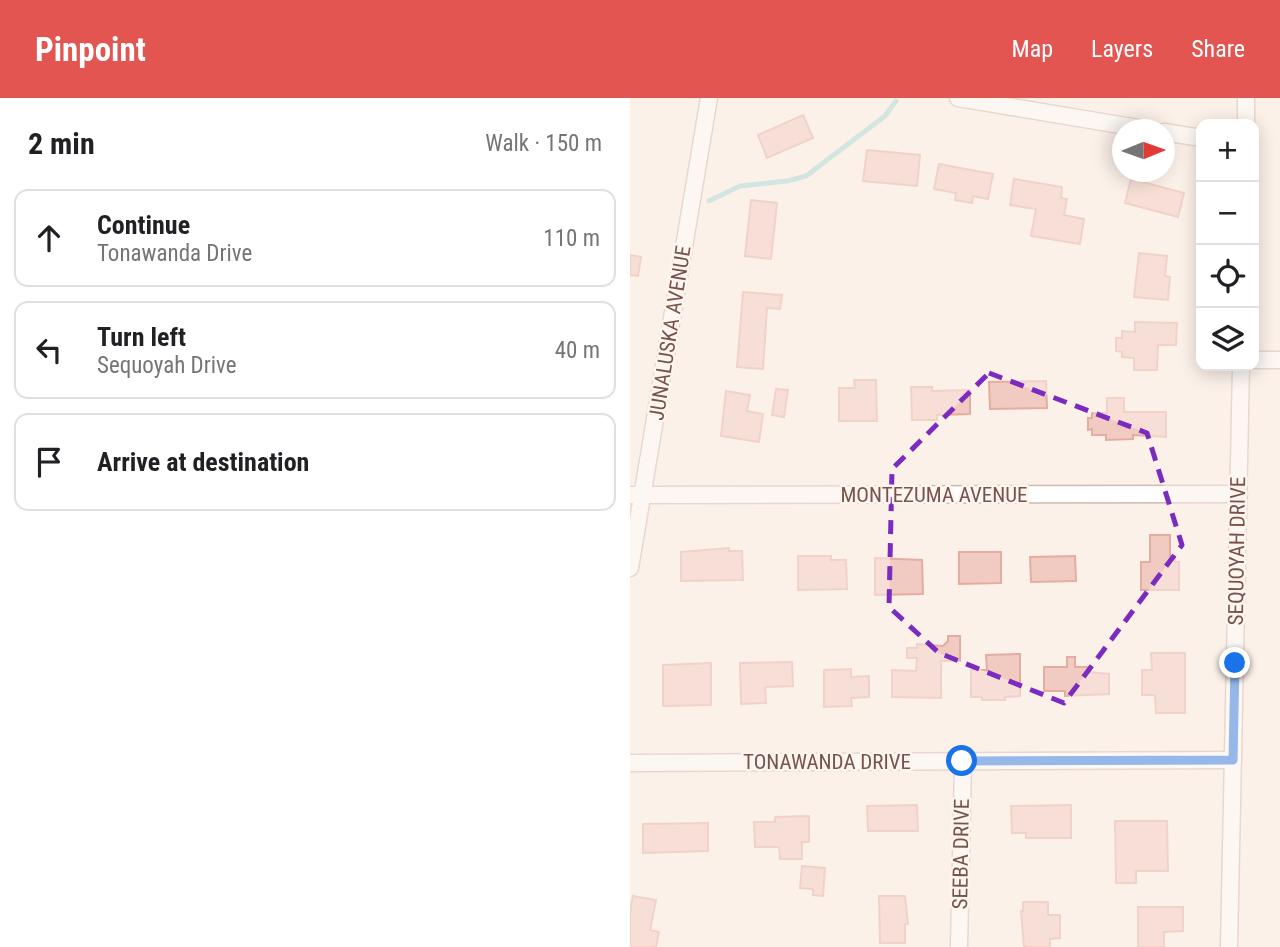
<!DOCTYPE html>
<meta charset="utf-8">
<style>
:root{--surface:#fff;--page:#f2f2f2;--text:#202124;--muted:#757577;--line:#e0e0e0;--accent:#e35551}
body{margin:0;font-family:"Roboto Condensed",sans-serif;background:var(--page);color:var(--text)}
.controls{position:absolute;right:21px;top:21px;display:grid;overflow:hidden;border-radius:14px;box-shadow:0 4px 18px #0003}
.controls button{width:63px;height:63px;display:grid;place-items:center;padding:0;border:0;border-bottom:2px solid var(--line);background:var(--surface);color:var(--text);font:35px sans-serif}
.compass{position:absolute;left:482px;top:21px;width:63px;height:63px;border-radius:50%;background:var(--surface);box-shadow:0 4px 18px #0003;rotate:89deg}
.stop{position:absolute;width:21px;height:21px;margin:-16px;border:5px solid #1a73e8;border-radius:50%;background:#fff}
.stop.end{background:#1a73e8;border-color:#fff;box-shadow:0 2px 7px #0008}
.list{margin:0;padding:0;list-style:none}
h2{display:flex;justify-content:space-between;align-items:center;height:91px;margin:0;padding:0 28px;font-size:30px}
h2 small{font-size:23px;font-weight:400;color:var(--muted)}
.list li{display:grid;grid-template-columns:46px 1fr auto;gap:21px;align-items:center;box-sizing:border-box;height:98px;margin:0 14px 14px;padding:0 14px;border:2px solid var(--line);border-radius:14px}
.list b{display:block;font-size:26px;white-space:nowrap}
.list p{margin:0;font-size:23px;white-space:nowrap;color:var(--muted)}
.list em{font-size:23px;font-style:normal;color:var(--muted)}
.icon{flex:none;width:38px;height:38px;fill:none;stroke:currentColor;stroke-width:2;stroke-linecap:round;stroke-linejoin:round}
.map{position:relative;flex:none;width:650px;height:849px;overflow:hidden}
header{display:flex;align-items:center;gap:42px;box-sizing:border-box;height:98px;padding:0 35px;background:var(--accent);color:#fff}
header strong{font-size:33px}
nav{display:flex;gap:38px;margin-inline-start:auto;font-size:24px}
main{display:flex}
aside{flex:1;background:var(--surface)}
.map>svg:first-child{display:block}
</style>
<header>
<strong>Pinpoint</strong>
<nav><a>Map</a><a>Layers</a><a>Share</a></nav>
</header>
<main>
<aside>
<h2>2 min<small>Walk · 150 m</small></h2>
<ul class="list">
<li><svg class="icon" aria-label="ahead" viewBox="0 0 24 24"><path d="M12 20V5M6 11l6-6 6 6"/></svg><div><b>Continue</b><p>Tonawanda Drive</p></div><em>110 m</em></li>
<li><svg class="icon" aria-label="left" viewBox="0 0 24 24"><path d="M17 20v-9H6M10 6l-5 5 5 5"/></svg><div><b>Turn left</b><p>Sequoyah Drive</p></div><em>40 m</em></li>
<li><svg class="icon" aria-label="arrive" viewBox="0 0 24 24"><path d="M6 21V4h12l-3 4 3 4H6"/></svg><div><b>Arrive at destination</b></div></li>
</ul>
</aside>
<div class="map">
<svg width="650" height="849" viewBox="0 0 650 849">
<rect width="100%" height="100%" fill="#fcf1e9"/>
<g fill="none" stroke-linecap="round" stroke-linejoin="round">
<path stroke="#a3d8d5" stroke-width="5" d="M 79,103 L 110,88 L 157,83 L 176,78 L 255,18 L 266,3"/>
</g>
<g fill="#f1cac1" stroke="#e4ada1" stroke-width="2">
<path d="M 173,17 L 183,40 L 137,60 L 128,37 Z"/>
<path d="M 237,52 L 290,57 L 287,88 L 233,83 Z"/>
<path d="M 309,66 L 363,76 L 358,101 L 343,98 L 342,105 L 325,102 L 326,95 L 304,91 Z"/>
<path d="M 384,81 L 432,89 L 431,100 L 437,101 L 434,117 L 454,121 L 450,146 L 401,138 L 406,111 L 380,107 Z"/>
<path d="M 501,81 L 554,95 L 548,119 L 495,105 Z"/>
<path d="M 121,102 L 147,105 L 141,161 L 115,158 Z"/>
<path d="M 509,155 L 537,158 L 535,178 L 540,179 L 538,202 L 504,199 Z"/>
<path d="M 0,157 L 11,159 L 8,178 L 0,177 Z"/>
<path d="M 113,194 L 152,197 L 150,211 L 137,210 L 133,271 L 107,269 Z"/>
<path d="M 505,224 L 547,225 L 546,247 L 528,247 L 527,272 L 504,272 L 504,260 L 492,259 L 492,254 L 486,253 L 486,240 L 492,240 L 492,233 L 505,234 Z"/>
<path d="M 224,282 L 246,282 L 247,323 L 209,323 L 209,290 L 225,290 Z"/>
<path d="M 416,283 L 417,310 L 360,311 L 359,284 Z"/>
<path d="M 281,289 L 302,289 L 302,293 L 340,292 L 340,316 L 307,317 L 307,322 L 282,322 Z"/>
<path d="M 146,291 L 158,292 L 154,319 L 142,317 Z"/>
<path d="M 96,293 L 120,297 L 117,313 L 133,316 L 129,344 L 91,338 Z"/>
<path d="M 477,300 L 494,300 L 494,314 L 536,314 L 536,339 L 503,337 L 503,341 L 476,342 L 476,337 L 462,337 L 462,331 L 458,332 L 458,320 L 462,320 L 462,315 L 477,315 Z"/>
<path d="M 520,437 L 540,437 L 540,458 L 545,458 L 545,464 L 549,464 L 549,492 L 511,492 L 511,464 L 520,464 Z"/>
<path d="M 99,450 L 99,453 L 112,453 L 113,482 L 51,483 L 51,454 Z"/>
<path d="M 329,454 L 371,454 L 371,485 L 329,486 Z"/>
<path d="M 168,458 L 201,458 L 201,462 L 216,462 L 217,491 L 168,492 Z"/>
<path d="M 445,458 L 446,483 L 401,484 L 400,459 Z"/>
<path d="M 245,460 L 292,462 L 293,496 L 245,497 Z"/>
<path d="M 318,538 L 330,538 L 330,563 L 311,563 L 311,600 L 262,599 L 262,572 L 286,573 L 287,560 L 277,560 L 277,550 L 287,550 L 287,546 L 313,548 L 318,543 Z"/>
<path d="M 521,555 L 555,555 L 555,615 L 526,615 L 525,597 L 512,597 L 512,572 L 522,572 Z"/>
<path d="M 390,556 L 390,598 L 375,599 L 375,602 L 352,602 L 352,599 L 341,599 L 341,572 L 357,572 L 356,557 Z"/>
<path d="M 437,559 L 445,559 L 445,569 L 459,569 L 459,574 L 479,576 L 479,596 L 435,598 L 435,593 L 414,593 L 414,569 L 437,569 Z"/>
<path d="M 162,564 L 163,588 L 135,589 L 136,605 L 111,606 L 110,565 Z"/>
<path d="M 81,565 L 81,607 L 33,608 L 33,567 Z"/>
<path d="M 221,571 L 221,579 L 239,578 L 239,599 L 221,600 L 222,608 L 194,609 L 194,572 Z"/>
<path d="M 287,707 L 288,733 L 238,733 L 237,708 Z"/>
<path d="M 441,707 L 441,740 L 396,740 L 396,735 L 382,735 L 381,708 Z"/>
<path d="M 179,718 L 179,744 L 172,744 L 172,761 L 150,761 L 149,749 L 125,749 L 124,724 L 145,724 L 145,719 Z"/>
<path d="M 485,723 L 537,723 L 538,773 L 506,773 L 506,785 L 486,785 Z"/>
<path d="M 78,725 L 78,753 L 13,755 L 13,726 Z"/>
<path d="M 172,768 L 195,770 L 193,798 L 183,797 L 183,791 L 170,790 Z"/>
<path d="M 3,798 L 26,802 L 20,832 L 29,834 L 26,849 L 0,849 L 0,814 Z"/>
<path d="M 249,798 L 275,798 L 278,826 L 275,826 L 275,845 L 250,845 Z"/>
<path d="M 393,804 L 418,804 L 418,817 L 430,817 L 430,840 L 420,841 L 420,849 L 394,849 L 391,813 L 393,813 Z"/>
<path d="M 508,809 L 553,809 L 553,833 L 534,834 L 534,849 L 508,849 Z"/>
</g>
<g fill="none" stroke-linecap="round" stroke-linejoin="round">
<g stroke="#d0b9b0" stroke-width="19">
<g id="minor">
<path d="M 328,0 L 520,32"/>
<path d="M 616,26 L 616,0"/>
<path d="M 534,34 L 571,40"/>
<path d="M 624,262 L 650,262"/>
<path d="M 0,397 L 609,396"/>
<path d="M 0,470 L 79,0"/>
<path d="M 0,665 L 603,662"/>
<path d="M 329,849 L 333,663"/>
<path d="M 599,849 L 611,268"/>
</g>
</g>
<use href="#minor" stroke="#fff" stroke-width="16"/>
</g>
<g fill="none" stroke-linecap="round" stroke-linejoin="round">
<path stroke="#1a73e8" stroke-width="9" d="M 332,663 L 603,662 L 605,565"/>
</g>
<path d="M0 0H650V849H0ZM 359,275 L 517,335 L 552,447 L 434,605 L 309,555 L 259,509 L 262,371 Z" fill="#fcf1e9" fill-opacity=".55" fill-rule="evenodd"/>
<path fill="none" stroke="#7b2cbf" stroke-width="5" stroke-dasharray="14 9" stroke-linejoin="round" d="M 359,275 L 517,335 L 552,447 L 434,605 L 309,555 L 259,509 L 262,371 Z"/>
<g text-anchor="middle" dominant-baseline="central" stroke-width="5" stroke-linejoin="round" paint-order="stroke">
<g font-size="21" fill="#76534c" stroke="#fff5ef">
<text transform="translate(40 235) rotate(-81)">JUNALUSKA AVENUE</text>
<text x="304" y="397">MONTEZUMA AVENUE</text>
<text transform="translate(607 453) rotate(-89)">SEQUOYAH DRIVE</text>
<text x="197" y="664">TONAWANDA DRIVE</text>
<text transform="translate(331 756) rotate(-89)">SEEBA DRIVE</text>
</g>
</g>
</svg>
<div class="controls">
<button>+</button>
<button>−</button>
<button><svg class="icon" aria-label="locate" viewBox="0 0 24 24"><circle cx="12" cy="12" r="6"/><path d="M12 2v4M12 18v4M2 12h4M18 12h4"/></svg></button>
<button><svg class="icon" aria-label="layers" viewBox="0 0 24 24"><path d="M12 4l9 5-9 5-9-5zM3 14l9 5 9-5"/></svg></button>
</div>
<svg class="compass" viewBox="-18 -18 36 36"><path d="M0-13l5 13h-10z" fill="#e53935"/><path d="M0 13l5-13h-10z" fill="#757577"/></svg>
<div class="stop" style="left:332px;top:663px"></div>
<div class="stop end" style="left:605px;top:565px"></div>
</div>
</main>
